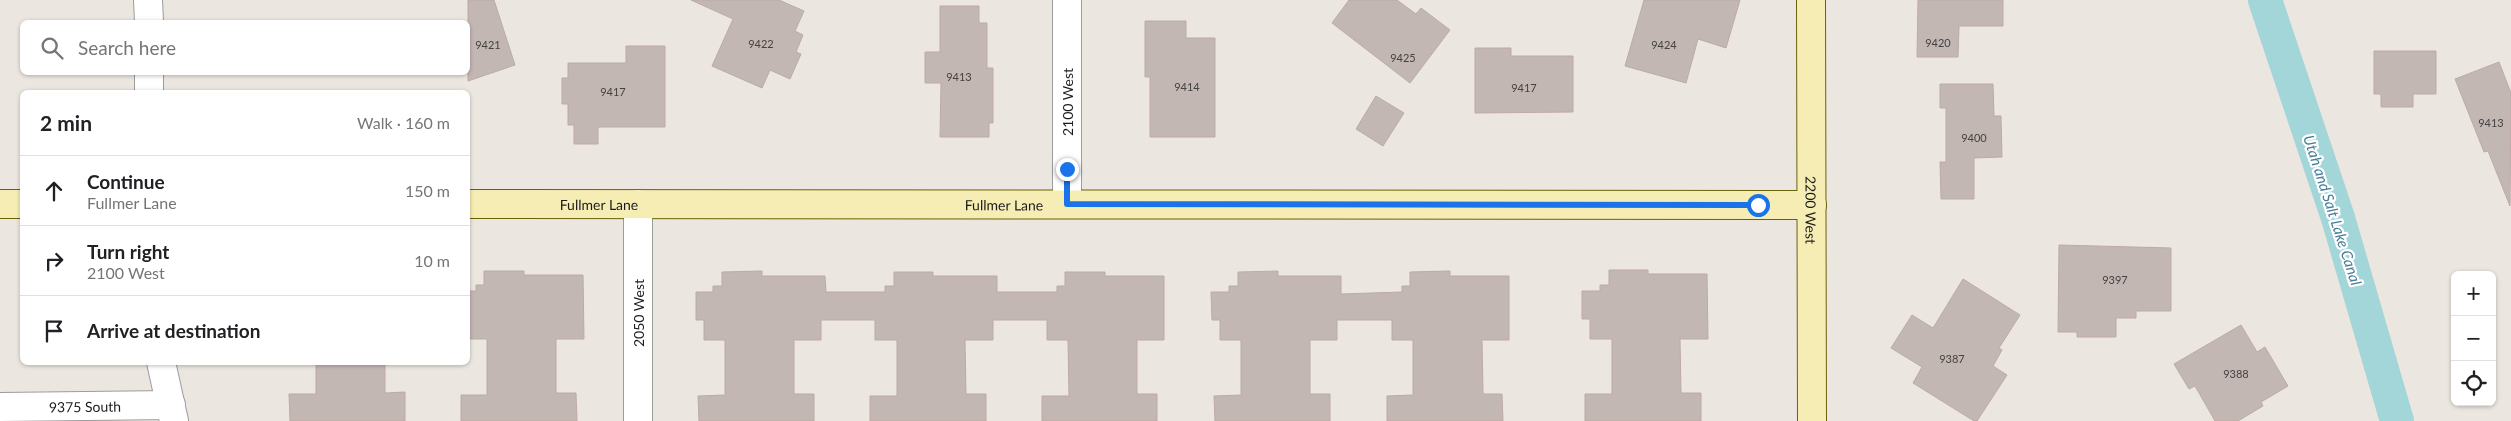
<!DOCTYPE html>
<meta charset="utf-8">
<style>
:root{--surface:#fff;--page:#f6f6f6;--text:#202124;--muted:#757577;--line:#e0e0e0}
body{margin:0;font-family:Lato,sans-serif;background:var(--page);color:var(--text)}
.controls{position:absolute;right:15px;bottom:15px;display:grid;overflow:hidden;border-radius:8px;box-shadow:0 1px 4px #0004}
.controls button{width:45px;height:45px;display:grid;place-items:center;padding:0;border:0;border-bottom:1px solid var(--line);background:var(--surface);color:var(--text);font:25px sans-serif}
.stop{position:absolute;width:15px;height:15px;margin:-11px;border:4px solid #1a73e8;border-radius:50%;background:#fff}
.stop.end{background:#1a73e8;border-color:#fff;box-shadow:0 1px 5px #0008}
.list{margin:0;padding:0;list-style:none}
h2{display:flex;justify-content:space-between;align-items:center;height:65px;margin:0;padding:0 20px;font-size:21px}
h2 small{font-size:16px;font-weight:400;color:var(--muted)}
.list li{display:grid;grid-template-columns:32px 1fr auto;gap:15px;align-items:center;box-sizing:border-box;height:70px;padding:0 20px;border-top:1px solid var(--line)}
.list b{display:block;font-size:19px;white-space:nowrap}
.list p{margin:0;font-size:16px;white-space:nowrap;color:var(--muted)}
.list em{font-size:16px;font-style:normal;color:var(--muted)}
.icon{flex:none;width:28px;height:28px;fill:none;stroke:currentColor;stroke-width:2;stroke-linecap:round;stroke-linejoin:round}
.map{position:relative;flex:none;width:2511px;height:421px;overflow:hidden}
.search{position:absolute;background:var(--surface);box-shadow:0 1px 4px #0004;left:20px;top:20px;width:450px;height:55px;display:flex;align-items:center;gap:12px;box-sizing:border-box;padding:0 18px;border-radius:8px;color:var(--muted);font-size:19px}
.panel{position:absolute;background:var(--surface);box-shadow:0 1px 4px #0004;left:20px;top:90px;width:450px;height:275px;border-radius:8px}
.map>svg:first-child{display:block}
</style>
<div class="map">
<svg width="2511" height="421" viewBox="0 0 2511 421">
<rect width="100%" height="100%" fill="#ece6e0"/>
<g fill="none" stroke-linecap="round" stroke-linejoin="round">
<path stroke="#a2d6d8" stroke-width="34" d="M 2265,0 L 2338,218 L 2397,421"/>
</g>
<g fill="#c3b7b4" stroke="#bdaaa4">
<path d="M 468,0 L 494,0 L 515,65 L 468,81 Z"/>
<path d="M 691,0 L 779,0 L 804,11 L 795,31 L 803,35 L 796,52 L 801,54 L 790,79 L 770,70 L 762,88 L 712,66 L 733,19 Z"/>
<path d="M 1349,0 L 1397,0 L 1416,14 L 1421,8 L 1450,30 L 1410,83 L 1332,23 Z"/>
<path d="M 1644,0 L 1740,0 L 1726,48 L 1698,39 L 1686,83 L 1625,66 Z"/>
<path d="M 1918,0 L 2003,0 L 2003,26 L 1959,26 L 1958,57 L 1917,57 Z"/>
<path d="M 940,6 L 979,6 L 979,23 L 987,23 L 987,68 L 993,68 L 993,123 L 989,123 L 989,137 L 940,137 L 941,83 L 925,83 L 925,52 L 940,52 Z"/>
<path d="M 1145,21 L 1186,21 L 1186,38 L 1215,38 L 1215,137 L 1150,137 L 1150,77 L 1145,77 Z"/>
<path d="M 626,46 L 665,46 L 665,127 L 598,127 L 598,144 L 574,144 L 574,125 L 568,125 L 568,104 L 562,104 L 562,78 L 568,78 L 568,63 L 626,63 Z"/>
<path d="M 1475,48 L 1511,48 L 1511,56 L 1573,56 L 1573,112 L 1475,113 Z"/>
<path d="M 2374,51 L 2436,51 L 2436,94 L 2413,94 L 2413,107 L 2381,107 L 2381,94 L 2374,94 Z"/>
<path d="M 2499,62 L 2511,93 L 2510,206 L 2488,151 L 2484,152 L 2455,79 Z"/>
<path d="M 1940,84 L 1993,84 L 1994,116 L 2001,116 L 2002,157 L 1974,158 L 1974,199 L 1941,199 L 1940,162 L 1946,162 L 1946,108 L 1940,108 Z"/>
<path d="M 1376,96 L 1404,113 L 1383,146 L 1356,129 Z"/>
<path d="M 2059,245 L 2171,248 L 2171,311 L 2136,311 L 2136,318 L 2116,318 L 2116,337 L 2077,337 L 2077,332 L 2058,332 Z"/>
<path d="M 1609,270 L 1648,270 L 1648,274 L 1707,274 L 1708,339 L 1680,339 L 1681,393 L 1701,393 L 1701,421 L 1585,421 L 1585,394 L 1612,394 L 1612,339 L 1590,339 L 1590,319 L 1582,319 L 1582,291 L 1600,291 L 1600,285 L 1609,285 Z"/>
<path d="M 484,271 L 524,271 L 524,275 L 583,275 L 584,339 L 556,339 L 556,393 L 576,393 L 577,421 L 461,421 L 461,395 L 487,395 L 487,339 L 468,339 L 468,291 L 476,291 L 476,285 L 484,285 Z"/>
<path d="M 762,271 L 762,276 L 825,276 L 826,292 L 885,292 L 885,286 L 894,286 L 894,272 L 933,272 L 933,276 L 997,276 L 997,292 L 1057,292 L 1057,286 L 1065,286 L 1065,272 L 1105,272 L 1105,276 L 1164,276 L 1164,340 L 1137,340 L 1137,394 L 1157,394 L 1157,421 L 1042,421 L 1042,396 L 1069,396 L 1068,340 L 1047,340 L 1047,320 L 993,320 L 993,340 L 965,340 L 966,394 L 986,394 L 986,421 L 870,421 L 870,396 L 897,396 L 897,340 L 875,340 L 875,320 L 821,320 L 821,340 L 794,340 L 794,394 L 814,394 L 814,421 L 699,421 L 698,396 L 725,395 L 725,340 L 704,340 L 704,320 L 696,320 L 696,292 L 713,292 L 713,286 L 722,286 L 722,272 Z"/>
<path d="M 1278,271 L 1278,276 L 1341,276 L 1341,294 L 1402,292 L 1402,286 L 1410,286 L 1410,272 L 1450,271 L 1450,276 L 1509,276 L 1509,340 L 1482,340 L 1483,394 L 1502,394 L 1503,421 L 1387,421 L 1387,396 L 1413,395 L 1413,340 L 1392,340 L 1392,320 L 1337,320 L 1337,340 L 1310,340 L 1310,394 L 1330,394 L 1330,421 L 1215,421 L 1214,396 L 1241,395 L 1241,340 L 1220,340 L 1220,320 L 1212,320 L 1211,292 L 1229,292 L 1229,286 L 1238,286 L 1238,272 Z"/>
<path d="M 1963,279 L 2020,315 L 1999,348 L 2002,350 L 1993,366 L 2007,375 L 1977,421 L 1974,421 L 1913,383 L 1922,367 L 1891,348 L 1912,315 L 1933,328 Z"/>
<path d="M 2241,325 L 2257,352 L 2265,347 L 2288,386 L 2261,402 L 2263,406 L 2238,421 L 2215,421 L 2195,386 L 2189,389 L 2174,364 Z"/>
<path d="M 316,362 L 385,362 L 385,393 L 405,392 L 405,421 L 290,421 L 289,394 L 316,394 Z"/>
</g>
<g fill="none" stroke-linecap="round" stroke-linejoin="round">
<g stroke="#9c9c9c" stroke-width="30">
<g id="street">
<path d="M 148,0 L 149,22"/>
<path d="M 1067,0 L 1067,204"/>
<path d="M 149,72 L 149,92"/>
<path d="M 638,204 L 638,421"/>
<path d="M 161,362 L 174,421"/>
<path id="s1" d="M 0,407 L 171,405"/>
</g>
</g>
<g stroke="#6a6209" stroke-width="30">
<g id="secondary">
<path id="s2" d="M 1811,0 L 1812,421"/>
<path d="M 0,204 L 22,204"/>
<path id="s3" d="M 468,204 L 1812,205"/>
</g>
</g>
<use href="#street" stroke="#fff" stroke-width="28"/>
<use href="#secondary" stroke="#f6edb4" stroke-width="28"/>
</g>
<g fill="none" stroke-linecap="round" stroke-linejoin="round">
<path stroke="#1a73e8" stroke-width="6" d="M 1067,169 L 1067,204 L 1758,205"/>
</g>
<g text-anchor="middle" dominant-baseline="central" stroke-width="4.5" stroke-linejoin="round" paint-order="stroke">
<g font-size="11" fill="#454241">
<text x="1938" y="42">9420</text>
<text x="761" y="43">9422</text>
<text x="488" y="44">9421</text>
<text x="1664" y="44">9424</text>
<text x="1403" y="57">9425</text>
<text x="959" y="76">9413</text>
<text x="1187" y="86">9414</text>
<text x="1524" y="87">9417</text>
<text x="613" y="91">9417</text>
<text x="2491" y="122">9413</text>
<text x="1974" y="137">9400</text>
<text x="2115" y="279">9397</text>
<text x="1952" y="358">9387</text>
<text x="2236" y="373">9388</text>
</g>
<g font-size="14" fill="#1b1b1b" stroke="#fff">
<text transform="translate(1067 102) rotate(-90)">2100 West</text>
<text stroke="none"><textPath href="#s3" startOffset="131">Fullmer Lane</textPath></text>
<text stroke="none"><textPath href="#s3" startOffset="536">Fullmer Lane</textPath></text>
<text stroke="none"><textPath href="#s2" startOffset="210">2200 West</textPath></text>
<text transform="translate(638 313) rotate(-90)">2050 West</text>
<text stroke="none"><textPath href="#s1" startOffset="85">9375 South</textPath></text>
</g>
<g font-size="15" font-style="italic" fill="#477d96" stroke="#fff">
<text transform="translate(2333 210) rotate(72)">Utah and Salt Lake Canal</text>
</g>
</g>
</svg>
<div class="controls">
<button>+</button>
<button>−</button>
<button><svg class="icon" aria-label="locate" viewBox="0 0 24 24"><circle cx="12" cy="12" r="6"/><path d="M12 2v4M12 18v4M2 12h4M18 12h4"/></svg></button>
</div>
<div class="stop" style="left:1758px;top:205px"></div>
<div class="stop end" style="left:1067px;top:169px"></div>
<div class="search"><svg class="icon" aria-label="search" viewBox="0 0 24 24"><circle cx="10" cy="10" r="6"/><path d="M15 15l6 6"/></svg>Search here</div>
<section class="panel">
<h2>2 min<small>Walk · 160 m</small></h2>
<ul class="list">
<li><svg class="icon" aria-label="ahead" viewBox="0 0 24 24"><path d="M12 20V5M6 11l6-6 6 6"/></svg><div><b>Continue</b><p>Fullmer Lane</p></div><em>150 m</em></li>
<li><svg class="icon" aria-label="right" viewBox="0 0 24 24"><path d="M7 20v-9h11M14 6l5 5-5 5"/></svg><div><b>Turn right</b><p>2100 West</p></div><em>10 m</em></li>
<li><svg class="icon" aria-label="arrive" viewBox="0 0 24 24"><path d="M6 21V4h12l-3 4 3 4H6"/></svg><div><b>Arrive at destination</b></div></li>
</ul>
</section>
</div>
